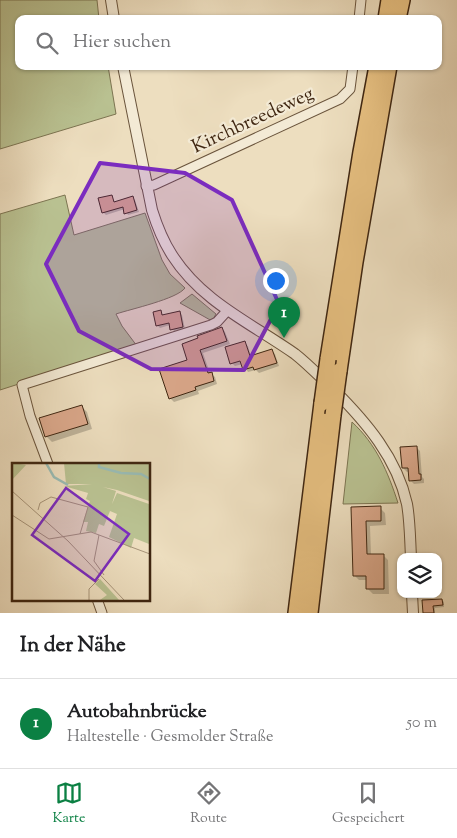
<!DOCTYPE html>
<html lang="de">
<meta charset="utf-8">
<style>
:root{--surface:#fff;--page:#f2f2f2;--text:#202124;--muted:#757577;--line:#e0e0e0;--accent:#0b8043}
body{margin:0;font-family:"Sorts Mill Goudy",serif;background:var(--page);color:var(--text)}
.controls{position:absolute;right:15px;bottom:15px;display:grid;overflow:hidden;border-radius:10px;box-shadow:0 1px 4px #0004}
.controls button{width:45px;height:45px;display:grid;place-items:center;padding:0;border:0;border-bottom:1px solid var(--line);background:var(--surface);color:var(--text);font:25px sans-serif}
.you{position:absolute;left:275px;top:280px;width:18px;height:18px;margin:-12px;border:4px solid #fff;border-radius:50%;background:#1a73e8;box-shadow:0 0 0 8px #1a73e833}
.badge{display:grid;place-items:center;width:32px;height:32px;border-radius:50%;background:var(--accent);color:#fff;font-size:16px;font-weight:700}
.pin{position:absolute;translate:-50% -41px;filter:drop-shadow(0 1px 2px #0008)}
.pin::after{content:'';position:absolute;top:26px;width:18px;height:15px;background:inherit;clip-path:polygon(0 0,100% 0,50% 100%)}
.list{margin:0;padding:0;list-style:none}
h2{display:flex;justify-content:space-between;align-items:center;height:65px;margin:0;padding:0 20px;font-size:21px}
h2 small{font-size:16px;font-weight:400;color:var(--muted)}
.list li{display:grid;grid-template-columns:32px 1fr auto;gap:15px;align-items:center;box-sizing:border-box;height:90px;padding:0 20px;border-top:1px solid var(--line)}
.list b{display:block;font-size:19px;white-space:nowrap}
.list p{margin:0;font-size:16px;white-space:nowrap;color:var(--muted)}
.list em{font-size:16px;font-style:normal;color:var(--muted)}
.icon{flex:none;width:28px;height:28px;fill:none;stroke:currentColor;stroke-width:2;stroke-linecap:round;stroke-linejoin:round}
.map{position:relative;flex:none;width:457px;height:613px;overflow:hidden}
.search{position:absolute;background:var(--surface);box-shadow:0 1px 4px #0004;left:15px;right:15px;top:15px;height:55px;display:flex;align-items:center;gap:12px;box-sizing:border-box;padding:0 18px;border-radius:10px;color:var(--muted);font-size:19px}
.sheet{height:155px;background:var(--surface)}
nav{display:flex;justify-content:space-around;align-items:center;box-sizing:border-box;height:70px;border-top:1px solid var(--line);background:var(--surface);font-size:14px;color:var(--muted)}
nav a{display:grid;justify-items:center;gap:2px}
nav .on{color:var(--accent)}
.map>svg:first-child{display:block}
</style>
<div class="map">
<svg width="457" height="613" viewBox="0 0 457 613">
<rect width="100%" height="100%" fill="#eddebf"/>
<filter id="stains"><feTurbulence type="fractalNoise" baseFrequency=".004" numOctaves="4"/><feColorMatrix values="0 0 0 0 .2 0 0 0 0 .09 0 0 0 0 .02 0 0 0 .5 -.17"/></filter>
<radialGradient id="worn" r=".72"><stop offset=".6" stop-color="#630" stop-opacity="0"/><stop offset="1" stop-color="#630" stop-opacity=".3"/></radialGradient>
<g fill="#b9c191" stroke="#7c7451">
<path d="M 0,0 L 97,0 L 99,19 L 19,19 L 19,66 L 108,66 L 116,114 L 0,149 Z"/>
<path d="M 65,195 L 74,235 L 145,213 L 162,260 L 170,274 L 185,288 C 177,299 131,309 116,314 L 122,326 L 137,346 L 0,390 L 0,214 Z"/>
<path d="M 192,294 L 216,314 L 212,321 L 180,303 Z"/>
<path d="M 352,422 C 376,444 388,472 398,503 L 343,504 Z"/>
</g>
<g fill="#0003">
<path d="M 111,196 L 115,203 L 133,198 L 135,200 L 139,212 L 128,215 L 125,209 L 106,215 L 103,212 Z"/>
<path d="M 161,311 L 163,316 L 179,312 L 182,315 L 185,329 L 174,331 L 170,325 L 160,328 L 157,325 Z"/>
<path d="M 222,328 L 225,332 L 230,344 L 203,353 L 210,373 L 215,377 L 217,384 L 198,391 L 199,394 L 174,402 L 170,398 L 188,361 Z"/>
<path d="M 244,343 L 248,346 L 251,357 L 272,351 L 275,354 L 279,366 L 259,373 L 256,370 L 248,372 L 243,364 L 235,366 L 232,363 Z"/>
<path d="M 81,406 L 87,412 L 92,429 L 52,442 L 46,436 Z"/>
<path d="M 416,447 L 420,451 L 422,477 L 424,479 L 424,483 L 414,484 L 410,480 L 410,471 L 407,472 L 403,468 Z"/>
<path d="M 352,508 L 380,508 L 385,513 L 386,525 L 370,526 L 371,555 L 383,555 L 388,560 L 389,594 L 373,594 L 368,589 L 368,580 L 359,580 L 354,575 Z"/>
<path d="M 442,600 L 444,602 L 444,607 L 435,608 L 435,613 L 424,613 L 423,602 Z"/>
</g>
<g fill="#daa78a" stroke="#3f2611">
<path d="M 112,195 L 114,202 L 133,196 L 137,210 L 124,214 L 123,207 L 102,213 L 98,198 Z"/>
<path d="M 161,310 L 162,315 L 180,311 L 183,327 L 170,330 L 169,323 L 156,326 L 153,312 Z"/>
<path d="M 222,327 L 227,341 L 200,350 L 208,373 L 212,372 L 214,381 L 195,387 L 196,390 L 169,399 L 159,369 L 187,360 L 182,344 L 198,338 L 197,336 Z"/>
<path d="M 245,341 L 250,356 L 272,349 L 277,363 L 254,370 L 253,367 L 243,370 L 240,361 L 230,364 L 225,347 Z"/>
<path d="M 82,405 L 88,424 L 45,437 L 39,418 Z"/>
<path d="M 417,446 L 419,474 L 421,474 L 421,480 L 409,481 L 408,468 L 402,468 L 400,447 Z"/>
<path d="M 381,506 L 381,521 L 366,521 L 367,554 L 384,554 L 384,589 L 366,589 L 366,576 L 353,576 L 351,507 Z"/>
<path d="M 442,599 L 443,605 L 433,606 L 434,613 L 423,613 L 422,600 Z"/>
</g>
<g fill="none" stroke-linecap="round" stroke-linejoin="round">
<g stroke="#6a543c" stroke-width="11">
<g id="minor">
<path d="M 359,19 L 361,0"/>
<path d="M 146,186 L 154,185 L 340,99 L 350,89 L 353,66"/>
<path d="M 48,464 L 30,416 L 22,385 L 211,325 L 217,322 L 227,311"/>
<path d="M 97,599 L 102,613"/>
</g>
</g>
<g stroke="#6a543c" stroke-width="12">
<g id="tertiary">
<path d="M 111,0 L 114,19"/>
<path d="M 123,66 L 152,210 C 157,226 163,241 172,255 C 202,302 251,323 295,354 C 309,365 321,378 334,390 C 366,422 397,458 407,504 C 410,521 410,539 411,557"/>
<path d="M 412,594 L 413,613"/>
</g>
</g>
<g stroke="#3f2611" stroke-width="18">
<g id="motorway">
<path d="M 386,19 L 389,0"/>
<path d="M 398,19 L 402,0"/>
<path d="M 328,359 L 361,152 L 377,66"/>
<path d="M 339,371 L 355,262 L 389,66"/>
<path d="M 296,613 L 322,403"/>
<path d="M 310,613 L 333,415"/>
</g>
</g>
<use href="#minor" stroke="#f3ead5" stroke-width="9"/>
<use href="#tertiary" stroke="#f3ead5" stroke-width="10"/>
<use href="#motorway" stroke="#e6bf80" stroke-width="15"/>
<g stroke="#3f2611" stroke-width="18" stroke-linecap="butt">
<g id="motorway-bridge">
<path d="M 322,403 L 328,359"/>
<path d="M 333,415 L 339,371"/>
</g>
</g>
<use href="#motorway-bridge" stroke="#e6bf80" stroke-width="15"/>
</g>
<path fill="#7b2cbf" fill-opacity="0.2" stroke="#7b2cbf" stroke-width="4" stroke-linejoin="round" d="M 100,163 L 185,173 L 232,200 L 279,304 L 244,370 L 151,369 L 79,331 L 46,264 Z"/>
<g text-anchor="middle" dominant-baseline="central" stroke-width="4.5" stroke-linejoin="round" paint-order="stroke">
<g font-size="19" fill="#3f2611" stroke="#f3ead5">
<text transform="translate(253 121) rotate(-25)">Kirchbreedeweg</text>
</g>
</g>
<g transform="translate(12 463)">
<rect width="138" height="138" fill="#eddebf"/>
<path d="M 2,0 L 14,2 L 0,17 L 0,3 ZM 52,0 L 137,0 L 137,38 L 105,27 L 91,24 L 104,28 L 100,41 L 105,30 L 137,41 L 137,81 L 122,75 L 119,85 L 97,74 L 105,51 L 98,48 L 92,63 L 87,61 L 84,70 L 74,68 L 76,59 L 71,59 L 78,38 L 74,36 L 76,30 L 52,23 L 80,21 L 54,21 ZM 88,116 L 107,137 L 88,137 L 95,132 L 83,121 Z" fill="#b9c191"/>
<path fill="none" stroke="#99bcb5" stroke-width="2.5" d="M 34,0 L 42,14 L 56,22M 87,0 L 87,4 L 109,10 L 129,11 L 138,16"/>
<path fill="none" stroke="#a79479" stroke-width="1" d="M 0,28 L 56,78 L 112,137M 26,47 L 28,40 L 39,34 L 76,44 L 68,71M 0,52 L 37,76 L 79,69 L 138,91M 87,72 L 82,98 L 92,112M 77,137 L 77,126 L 87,116"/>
<path fill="#7b2cbf" fill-opacity="0.15" stroke="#7b2cbf" stroke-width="2.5" d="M 54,25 L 117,71 L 83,118 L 20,72 Z"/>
<rect width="138" height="138" fill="none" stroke="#3f2611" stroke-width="2.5"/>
</g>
<rect width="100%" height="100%" filter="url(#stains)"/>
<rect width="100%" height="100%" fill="url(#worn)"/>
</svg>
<div class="controls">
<button><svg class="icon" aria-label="layers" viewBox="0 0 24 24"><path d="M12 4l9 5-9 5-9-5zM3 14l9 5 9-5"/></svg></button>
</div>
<div class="you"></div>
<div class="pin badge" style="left:284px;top:338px">1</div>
<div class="search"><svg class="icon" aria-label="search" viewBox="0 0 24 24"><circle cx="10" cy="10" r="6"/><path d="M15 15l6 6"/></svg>Hier suchen</div>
</div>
<section class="sheet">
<h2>In der Nähe<small></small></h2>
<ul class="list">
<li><span class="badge">1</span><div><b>Autobahnbrücke</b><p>Haltestelle · Gesmolder Straße</p></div><em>50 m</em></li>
</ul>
</section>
<nav>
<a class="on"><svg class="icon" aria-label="map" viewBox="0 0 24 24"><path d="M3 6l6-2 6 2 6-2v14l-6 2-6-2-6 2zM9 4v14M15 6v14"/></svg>Karte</a>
<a><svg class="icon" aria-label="directions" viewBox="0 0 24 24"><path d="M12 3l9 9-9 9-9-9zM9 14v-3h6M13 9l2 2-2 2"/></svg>Route</a>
<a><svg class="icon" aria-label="saved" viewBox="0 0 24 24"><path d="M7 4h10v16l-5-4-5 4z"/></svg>Gespeichert</a>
</nav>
